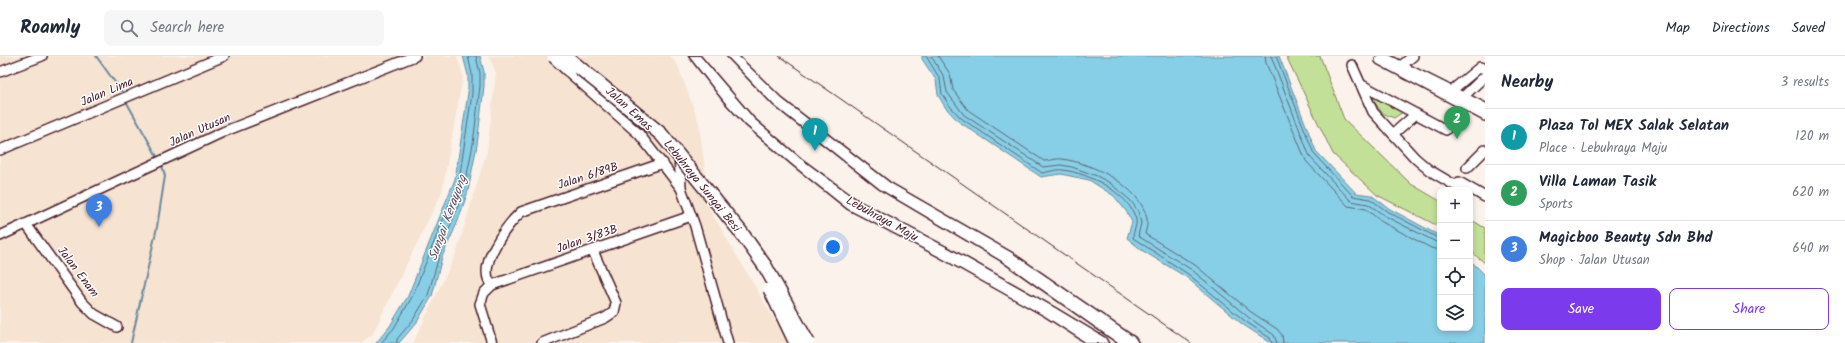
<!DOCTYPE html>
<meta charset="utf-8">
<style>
:root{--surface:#fff;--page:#f6f6f7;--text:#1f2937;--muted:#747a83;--line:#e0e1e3;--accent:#7c3aed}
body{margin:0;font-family:Kalam,sans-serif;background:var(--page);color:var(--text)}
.controls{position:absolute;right:12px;bottom:12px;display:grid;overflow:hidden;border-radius:8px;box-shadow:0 2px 6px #0003}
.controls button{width:36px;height:36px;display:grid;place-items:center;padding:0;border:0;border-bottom:1px solid var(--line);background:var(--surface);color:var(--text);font:20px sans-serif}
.you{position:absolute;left:833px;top:191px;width:14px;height:14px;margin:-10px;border:3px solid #fff;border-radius:50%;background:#1a73e8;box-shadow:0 0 0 6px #1a73e833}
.badge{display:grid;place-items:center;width:26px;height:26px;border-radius:50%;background:var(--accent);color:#fff;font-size:13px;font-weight:700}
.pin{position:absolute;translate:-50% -33px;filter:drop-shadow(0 1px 2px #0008)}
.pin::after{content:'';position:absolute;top:21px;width:14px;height:12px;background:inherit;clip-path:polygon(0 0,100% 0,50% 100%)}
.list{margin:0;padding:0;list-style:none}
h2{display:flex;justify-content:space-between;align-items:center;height:52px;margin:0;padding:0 16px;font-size:17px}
h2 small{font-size:13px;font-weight:400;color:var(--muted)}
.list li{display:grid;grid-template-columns:26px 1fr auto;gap:12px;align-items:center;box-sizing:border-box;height:56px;padding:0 16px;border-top:1px solid var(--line)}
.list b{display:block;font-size:15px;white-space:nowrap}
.list p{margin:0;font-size:13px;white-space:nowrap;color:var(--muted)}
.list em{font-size:13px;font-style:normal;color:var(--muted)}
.actions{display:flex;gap:8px;padding:12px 16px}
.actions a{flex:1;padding:9px 0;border:1px solid var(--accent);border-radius:8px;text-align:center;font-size:14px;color:var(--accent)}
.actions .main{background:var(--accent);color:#fff}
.icon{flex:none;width:22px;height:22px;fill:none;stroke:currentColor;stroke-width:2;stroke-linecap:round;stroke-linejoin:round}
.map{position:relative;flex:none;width:1485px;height:287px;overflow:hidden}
header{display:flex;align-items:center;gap:24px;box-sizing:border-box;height:56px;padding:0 20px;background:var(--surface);border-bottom:1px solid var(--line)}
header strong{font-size:19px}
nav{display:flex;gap:22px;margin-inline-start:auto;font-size:14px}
.search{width:280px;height:36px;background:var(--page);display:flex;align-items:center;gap:10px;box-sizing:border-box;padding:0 14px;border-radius:8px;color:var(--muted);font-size:15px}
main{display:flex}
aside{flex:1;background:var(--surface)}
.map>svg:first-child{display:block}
</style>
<header>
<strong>Roamly</strong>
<div class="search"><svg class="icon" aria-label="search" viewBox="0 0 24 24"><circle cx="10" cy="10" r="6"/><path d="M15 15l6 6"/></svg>Search here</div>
<nav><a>Map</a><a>Directions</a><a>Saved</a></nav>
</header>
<main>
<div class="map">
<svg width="1485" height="287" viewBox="0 0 1485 287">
<rect width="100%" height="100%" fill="#fbf2eb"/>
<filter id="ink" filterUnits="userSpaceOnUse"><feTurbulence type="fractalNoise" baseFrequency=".025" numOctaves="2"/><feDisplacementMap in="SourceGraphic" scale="8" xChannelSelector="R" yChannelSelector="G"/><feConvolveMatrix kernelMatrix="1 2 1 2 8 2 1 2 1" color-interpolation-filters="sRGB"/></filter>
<g filter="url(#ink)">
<g fill="#f6e3d2">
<path d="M 0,0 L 457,0 L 463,20 L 442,136 L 372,279 L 360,287 L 0,287 Z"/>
<path d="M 489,0 L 670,0 L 678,10 L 699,67 L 710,154 L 788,287 L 413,287 L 456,198 L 487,95 L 496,17 Z"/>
</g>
<g fill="#c2e097" stroke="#868061">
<path d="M 1286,0 L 1320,0 L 1344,63 L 1411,128 L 1440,145 L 1440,171 L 1377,139 L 1333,98 Z"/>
<path d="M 1369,38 L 1403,56 L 1394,62 L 1382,57 Z"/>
<path d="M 1470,163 L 1485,172 L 1485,207 L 1470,195 Z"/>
</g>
<g fill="#86cfe6" stroke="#6e899b">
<path d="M 463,0 L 480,0 L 484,16 L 484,30 L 477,89 L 468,135 L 458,165 L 442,201 L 432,240 L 417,266 L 399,287 L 376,287 L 390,270 L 408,240 L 455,123 L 468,37 L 468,19 Z"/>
<path d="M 922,0 L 1279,0 L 1316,95 L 1356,137 L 1371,139 L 1390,153 L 1440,180 L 1440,272 L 1470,272 L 1470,204 L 1485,219 L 1485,287 L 1271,287 L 1242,268 L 1186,221 L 1143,195 L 1127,182 L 1132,166 L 1126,155 L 1114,140 L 1089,124 L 1061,118 L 1041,121 L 958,65 L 945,51 L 938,39 L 936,24 L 922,3 Z"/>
</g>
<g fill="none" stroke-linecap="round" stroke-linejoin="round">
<g stroke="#626576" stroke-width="1">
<path d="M 926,0 L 940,23 L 942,38 L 949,49 L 961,62 L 1042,117 C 1049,116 1056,113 1063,114 C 1088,117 1130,137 1136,164 C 1137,170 1133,176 1133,182 L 1188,218 L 1245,265 L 1270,282 L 1272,287"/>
<path d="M 931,0 L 944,21 L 947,36 L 964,59 L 1043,111 L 1061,109 L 1072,111 L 1097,120 L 1110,127 L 1131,145 L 1138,155 L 1141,167 L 1138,180 L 1192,214 L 1248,261 L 1274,279 L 1277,287"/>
<path d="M 938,0 L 950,18 L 953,34 L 968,54 L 1044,105 C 1050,105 1056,102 1062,103 C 1092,107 1141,130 1147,163 C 1148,168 1146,173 1145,178 L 1195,209 L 1251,256 L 1277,273 L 1282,279 L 1283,287"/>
<path d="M 1265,0 L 1266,7 L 1306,105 L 1348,150 L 1366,153 L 1382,166 L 1431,192 L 1440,194"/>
<path d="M 1271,0 L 1310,101 L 1351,145 L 1368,148 L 1385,160 L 1440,188"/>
<path d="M 1276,0 L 1314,98 L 1353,140 L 1370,143 L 1388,156 L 1440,183"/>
<path d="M 381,287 L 394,272 L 412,241 L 459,124 L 472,38 L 472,18 L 468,0"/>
<path d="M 397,287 L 397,283 L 413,264 L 428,239 L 439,200 L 464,134 L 473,88 L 480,30 L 480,17 L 476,0"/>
</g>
<g stroke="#6e899b" stroke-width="2">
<path d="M 96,0 L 122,36"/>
<path d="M 127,47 L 158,102"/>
<path d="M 131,287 L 157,171 L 165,120 L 162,109"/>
</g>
<g stroke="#4a1f2b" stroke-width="12">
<g id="minor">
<path d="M 1352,9 L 1373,56 L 1415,102 L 1429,114 L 1463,134"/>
<path d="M 1401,10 L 1413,0"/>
<path d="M 563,11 L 639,78 L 681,132 L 695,170 L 728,287"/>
<path d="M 0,16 L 42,0"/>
<path d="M 1360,28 L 1446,74"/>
<path d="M 1451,35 L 1480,11 L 1485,13"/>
<path d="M 1463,41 L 1485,20"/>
<path d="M 1485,52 L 1385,2 L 1380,4 L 1485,60"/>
<path d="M 1393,78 L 1416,58"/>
<path d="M 0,94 L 224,0"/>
<path d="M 679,100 L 681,131"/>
<path d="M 1467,112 L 1485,94"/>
<path d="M 1459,126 L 1485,141"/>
<path d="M 26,168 L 82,246 L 94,258 L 117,271"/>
<path d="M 0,180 L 223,76 L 415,0"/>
<path d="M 492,229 L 691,160"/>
<path d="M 492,287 L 480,248 L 484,237 L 492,229 C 475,211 507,169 521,156 L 663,107"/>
<path d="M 542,287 L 605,262 L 614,256 L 616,247 L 593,195"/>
</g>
</g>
<g stroke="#4a1f2b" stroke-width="3">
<g id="highway">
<path d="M 689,0 L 700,0 L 754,63 L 801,103 L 858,145 L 950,193 L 1055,252 L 1105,282 L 1108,287 L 1087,287 L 1045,260 L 940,201 L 848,153 L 793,109 L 746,69 L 724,45 Z"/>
<path d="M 727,0 L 738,0 L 782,43 L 890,127 L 1012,197 L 1135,282 L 1138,287 L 1118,287 L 1002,205 L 880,133 L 774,49 Z"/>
</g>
</g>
<use href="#minor" stroke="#fff" stroke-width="9"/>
<use href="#highway" fill="#fff" fill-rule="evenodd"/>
<path stroke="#4a1f2b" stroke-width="1" d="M 779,0 L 1191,287"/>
<g stroke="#4a1f2b" stroke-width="16" stroke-linecap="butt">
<g id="highway-bridge">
<path d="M 554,0 L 569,14"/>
<path d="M 565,0 L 661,78 L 740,175 L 765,210 L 808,287"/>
<path d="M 770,233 L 796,287"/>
</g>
</g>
<use href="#highway-bridge" stroke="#fff" stroke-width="13"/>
</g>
</g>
<g text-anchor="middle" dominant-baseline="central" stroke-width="3" stroke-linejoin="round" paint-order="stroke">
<g font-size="12" fill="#4a1f2b" stroke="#fff">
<text transform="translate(107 36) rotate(-23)">Jalan Lima</text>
<text transform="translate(629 53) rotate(42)">Jalan Emas</text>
<text transform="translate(200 74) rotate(-24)">Jalan Utusan</text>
<text transform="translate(588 120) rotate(-18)">Jalan 6/89B</text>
<text transform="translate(702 130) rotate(51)">Lebuhraya Sungai Besi</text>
<text transform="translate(882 163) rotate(29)">Lebuhraya Maju</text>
<text transform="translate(587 183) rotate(-19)">Jalan 3/83B</text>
<text transform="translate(78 216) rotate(53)">Jalan Enam</text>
</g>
<g font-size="13" font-style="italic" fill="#5c5463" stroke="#fff">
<text transform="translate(448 162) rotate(-70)">Sungai Kerayong</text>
</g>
</g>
</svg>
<div class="controls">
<button>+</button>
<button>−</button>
<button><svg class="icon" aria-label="locate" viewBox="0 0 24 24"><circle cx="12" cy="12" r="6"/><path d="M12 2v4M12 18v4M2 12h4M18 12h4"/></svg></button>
<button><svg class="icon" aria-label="layers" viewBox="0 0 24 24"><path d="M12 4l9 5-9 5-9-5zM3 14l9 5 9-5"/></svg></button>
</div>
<div class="you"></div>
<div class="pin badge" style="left:815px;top:95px;background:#0f9aa8">1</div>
<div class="pin badge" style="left:1457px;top:83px;background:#2e9e5b">2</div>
<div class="pin badge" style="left:99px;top:171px;background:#3f7fe0">3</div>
</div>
<aside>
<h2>Nearby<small>3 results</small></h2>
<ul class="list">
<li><span class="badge" style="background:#0f9aa8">1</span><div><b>Plaza Tol MEX Salak Selatan</b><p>Place · Lebuhraya Maju</p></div><em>120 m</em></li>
<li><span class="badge" style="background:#2e9e5b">2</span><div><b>Villa Laman Tasik</b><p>Sports</p></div><em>620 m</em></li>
<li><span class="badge" style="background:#3f7fe0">3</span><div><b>Magicboo Beauty Sdn Bhd</b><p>Shop · Jalan Utusan</p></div><em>640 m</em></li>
</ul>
<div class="actions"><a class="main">Save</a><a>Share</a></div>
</aside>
</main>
